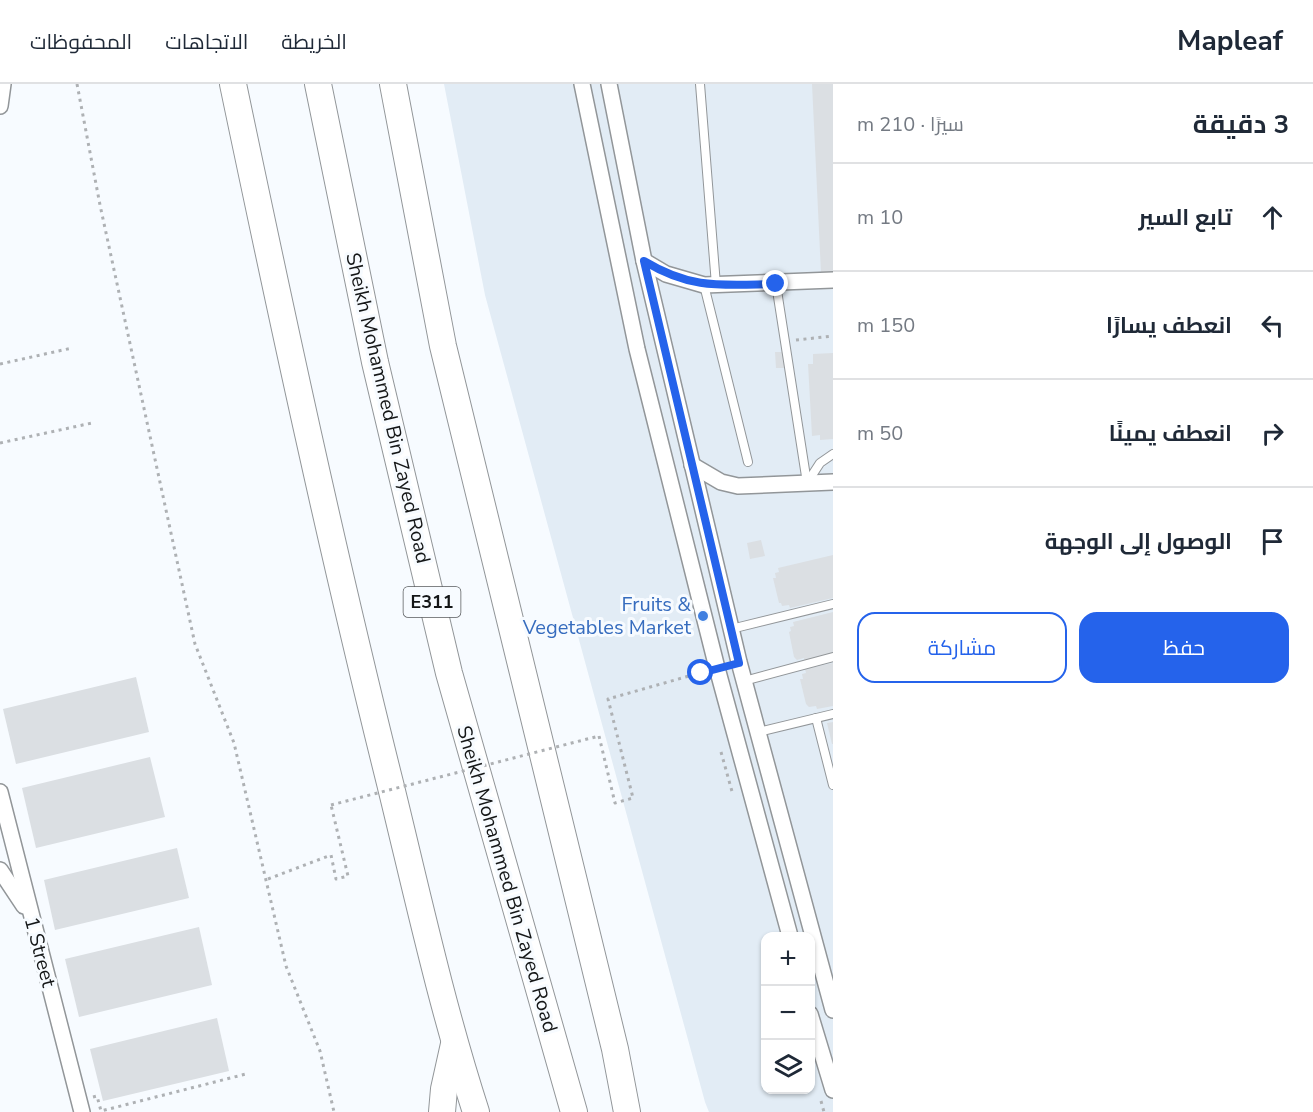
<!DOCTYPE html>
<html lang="ar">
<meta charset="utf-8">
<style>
:root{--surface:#fff;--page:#f6f6f7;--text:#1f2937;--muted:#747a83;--line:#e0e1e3;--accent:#2563eb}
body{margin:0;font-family:"Nunito Sans",Cairo,sans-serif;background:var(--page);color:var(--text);direction:rtl}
.controls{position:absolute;right:18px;bottom:18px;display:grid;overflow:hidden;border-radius:12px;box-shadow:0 2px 4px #0004}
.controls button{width:54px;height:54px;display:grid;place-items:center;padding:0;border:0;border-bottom:2px solid var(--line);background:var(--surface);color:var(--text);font:30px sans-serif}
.stop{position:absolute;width:18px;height:18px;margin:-14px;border:4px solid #2563eb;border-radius:50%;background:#fff}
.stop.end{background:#2563eb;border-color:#fff;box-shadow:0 2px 6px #0008}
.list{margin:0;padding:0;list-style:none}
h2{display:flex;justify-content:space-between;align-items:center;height:78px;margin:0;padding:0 24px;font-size:26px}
h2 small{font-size:20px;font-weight:400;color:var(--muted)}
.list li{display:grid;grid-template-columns:39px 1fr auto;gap:18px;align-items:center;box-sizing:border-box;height:108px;padding:0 24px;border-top:2px solid var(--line)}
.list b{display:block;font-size:22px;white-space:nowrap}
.list em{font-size:20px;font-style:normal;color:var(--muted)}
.actions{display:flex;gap:12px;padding:18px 24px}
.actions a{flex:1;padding:14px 0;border:2px solid var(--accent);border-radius:18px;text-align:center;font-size:21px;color:var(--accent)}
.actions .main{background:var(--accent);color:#fff}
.icon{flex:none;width:33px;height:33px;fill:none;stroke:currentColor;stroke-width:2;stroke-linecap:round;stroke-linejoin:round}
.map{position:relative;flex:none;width:833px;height:1028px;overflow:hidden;direction:ltr}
header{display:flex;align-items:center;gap:36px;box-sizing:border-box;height:84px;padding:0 30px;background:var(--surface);border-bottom:2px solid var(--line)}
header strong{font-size:28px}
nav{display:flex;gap:33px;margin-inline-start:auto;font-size:21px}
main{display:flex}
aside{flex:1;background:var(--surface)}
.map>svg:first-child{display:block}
</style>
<header>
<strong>Mapleaf</strong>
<nav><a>الخريطة</a><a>الاتجاهات</a><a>المحفوظات</a></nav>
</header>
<main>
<aside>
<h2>3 دقيقة<small>سيرًا · 210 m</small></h2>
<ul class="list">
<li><svg class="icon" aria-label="ahead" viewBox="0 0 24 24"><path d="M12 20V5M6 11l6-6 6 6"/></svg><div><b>تابع السير</b></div><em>10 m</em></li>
<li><svg class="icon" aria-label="left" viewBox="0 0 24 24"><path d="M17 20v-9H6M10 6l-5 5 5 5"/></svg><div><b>انعطف يسارًا</b></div><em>150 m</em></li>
<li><svg class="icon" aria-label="right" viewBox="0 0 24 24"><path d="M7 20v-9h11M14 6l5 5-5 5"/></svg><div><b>انعطف يمينًا</b></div><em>50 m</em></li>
<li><svg class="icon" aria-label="arrive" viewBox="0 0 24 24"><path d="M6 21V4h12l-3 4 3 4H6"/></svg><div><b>الوصول إلى الوجهة</b></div></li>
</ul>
<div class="actions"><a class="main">حفظ</a><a>مشاركة</a></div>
</aside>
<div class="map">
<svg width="833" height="1028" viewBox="0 0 833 1028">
<rect width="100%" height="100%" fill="#f7fbff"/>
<path fill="#e2ecf5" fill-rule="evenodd" d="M 444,0 L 833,0 L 833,1028 L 709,1028 L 705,1018 L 485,211 ZM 766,852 L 810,852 L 810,1006 L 766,1006 Z"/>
<g fill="#dbdfe3">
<path d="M 812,0 L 833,0 L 833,188 L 821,189 Z"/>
<path d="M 775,268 L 785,268 L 786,284 L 776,284 Z"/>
<path d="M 833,269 L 833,355 L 820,356 L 820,351 L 812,352 L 808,280 L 813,280 L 813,270 Z"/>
<path d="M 761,456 L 765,472 L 750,475 L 747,459 Z"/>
<path d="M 833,471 L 833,514 L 790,524 L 789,521 L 782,522 L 781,519 L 779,519 L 773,494 L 776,494 L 775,489 L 779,488 L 778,484 Z"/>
<path d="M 833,528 L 833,571 L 805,578 L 804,574 L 797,576 L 794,573 L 789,548 L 791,547 L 790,543 L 794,542 L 793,538 Z"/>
<path d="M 833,579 L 833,622 L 817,625 L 816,622 L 809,623 L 806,620 L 800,595 L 803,595 L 802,590 L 806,589 L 805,585 Z"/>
<path d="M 136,593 L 149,648 L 16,680 L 3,625 Z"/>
<path d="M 833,638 L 833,660 L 832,660 L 827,639 Z"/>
<path d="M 150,673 L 165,733 L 36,764 L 22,704 Z"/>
<path d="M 177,764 L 189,814 L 55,846 L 44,796 Z"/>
<path d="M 199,843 L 212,901 L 79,933 L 65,875 Z"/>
<path d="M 217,934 L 229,987 L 103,1017 L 90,965 Z"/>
</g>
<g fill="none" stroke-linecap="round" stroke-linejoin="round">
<g stroke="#929699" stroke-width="10">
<g id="service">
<path d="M 700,0 L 716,201"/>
<path d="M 776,200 L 807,399"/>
<path d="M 704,201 L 748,378"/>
<path d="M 807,399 L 820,379 L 833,370"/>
<path d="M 731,545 L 833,520"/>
<path d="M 744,597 L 833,573"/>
<path d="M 816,634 L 833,701"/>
<path d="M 758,648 L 833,630"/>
</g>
</g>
<g stroke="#929699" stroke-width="18">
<g id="minor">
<path d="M 582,0 L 637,265 L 717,584 L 790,852"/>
<path d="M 609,0 L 644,177 L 739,578 L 833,926"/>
<path d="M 0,22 L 3,0"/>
<path d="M 644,177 L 666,190 L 704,201 L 833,196"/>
<path d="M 692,381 L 721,398 L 738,402 L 833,398"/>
<path d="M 0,708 L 82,1028"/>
<path d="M 0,786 L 24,822"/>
<path d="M 810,930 L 833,1006"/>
</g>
</g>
<g stroke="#929699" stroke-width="28">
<g id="motorway">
<path d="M 233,0 C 282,234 332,467 390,699 C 417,809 441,920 476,1028"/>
<path d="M 318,0 L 375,278 L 449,589 L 574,1028"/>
<path d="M 393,0 L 443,262 L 615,965 L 627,1028"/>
<path d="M 442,1028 L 444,1005 L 454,960"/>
</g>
</g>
<g stroke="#aeb1b4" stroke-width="3" stroke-dasharray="3 4.5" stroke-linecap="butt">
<path d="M 77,0 L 100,121 L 195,560 L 234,659 L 286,882 L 320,967 L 334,1028"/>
<path d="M 796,256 L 833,252"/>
<path d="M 0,280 L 72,264"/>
<path d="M 0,359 L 92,339"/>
<path d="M 599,652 L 615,719 L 633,714 L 608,615 L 703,588"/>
<path d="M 721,668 L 733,711"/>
<path d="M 268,795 L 331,771 L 336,795 L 348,792 L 331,721"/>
<path d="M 93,1013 L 97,1012 L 101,1027 L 246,990"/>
<path d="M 821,1017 L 824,1028"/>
</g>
<use href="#service" stroke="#fff" stroke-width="8"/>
<use href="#minor" stroke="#fff" stroke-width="15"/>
<use href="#motorway" stroke="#fff" stroke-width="26"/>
<path stroke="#aeb1b4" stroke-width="3" stroke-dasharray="3 4.5" stroke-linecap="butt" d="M 331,721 L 599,652"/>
</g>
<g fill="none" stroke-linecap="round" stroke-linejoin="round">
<path stroke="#2563eb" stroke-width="8" d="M 701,589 L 739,579 L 644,177 C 692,206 722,201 776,200"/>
</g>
<circle fill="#3f7fe0" stroke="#f7fbff" stroke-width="2" cx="703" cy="532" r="6"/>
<g text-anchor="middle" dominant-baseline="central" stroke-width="6" stroke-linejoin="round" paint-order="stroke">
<rect fill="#f7fbff" stroke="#585b5d" stroke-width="1.5" x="403.5" y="503" width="57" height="30" rx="4.5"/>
<g font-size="18" font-weight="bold" fill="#141617">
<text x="432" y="518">E311</text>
</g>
<g font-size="20" fill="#141617" stroke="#f7fbff">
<text transform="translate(388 324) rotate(77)">Sheikh Mohammed Bin Zayed Road</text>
<text transform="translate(507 795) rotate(74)">Sheikh Mohammed Bin Zayed Road</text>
<text transform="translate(40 868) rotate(75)">1 Street</text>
</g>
<g font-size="20" fill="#366cbe" stroke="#f7fbff" text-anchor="end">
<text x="691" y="520">Fruits &amp;<tspan x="691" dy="23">Vegetables Market</tspan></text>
</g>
</g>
</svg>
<div class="controls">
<button>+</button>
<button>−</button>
<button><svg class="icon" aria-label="layers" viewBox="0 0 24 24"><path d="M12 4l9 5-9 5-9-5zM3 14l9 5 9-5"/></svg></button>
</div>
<div class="stop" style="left:701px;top:589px"></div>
<div class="stop end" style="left:776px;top:200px"></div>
</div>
</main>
